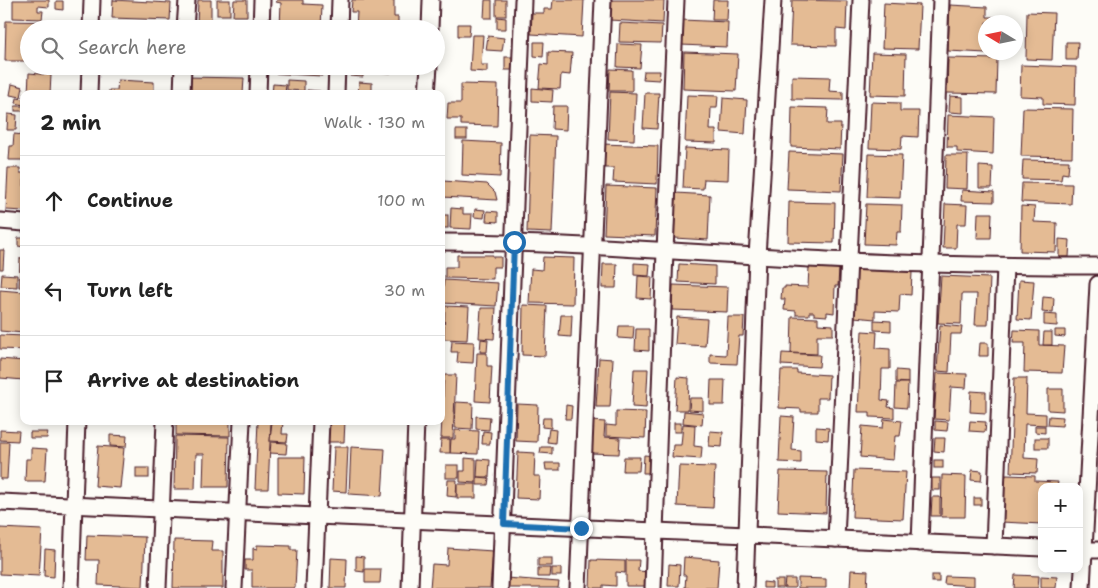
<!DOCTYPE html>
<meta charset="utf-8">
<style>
:root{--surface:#fff;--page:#f2f2f2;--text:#222;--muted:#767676;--line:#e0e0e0}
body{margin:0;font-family:"Shantell Sans",sans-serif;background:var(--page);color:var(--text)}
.controls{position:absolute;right:15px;bottom:15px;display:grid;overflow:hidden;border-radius:10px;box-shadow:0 2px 12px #0003}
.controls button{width:45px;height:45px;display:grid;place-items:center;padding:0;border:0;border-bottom:1px solid var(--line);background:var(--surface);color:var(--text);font:25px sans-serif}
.compass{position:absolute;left:978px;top:15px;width:45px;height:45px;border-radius:50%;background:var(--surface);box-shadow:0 2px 12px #0003;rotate:280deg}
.stop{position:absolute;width:15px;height:15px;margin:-11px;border:4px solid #1f6fb2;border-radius:50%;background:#fff}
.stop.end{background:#1f6fb2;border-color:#fff;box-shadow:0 1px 5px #0008}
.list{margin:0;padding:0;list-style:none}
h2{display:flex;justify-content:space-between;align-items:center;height:65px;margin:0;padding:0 20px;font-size:21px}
h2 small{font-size:16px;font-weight:400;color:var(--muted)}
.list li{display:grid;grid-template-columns:32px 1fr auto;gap:15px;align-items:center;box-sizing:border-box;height:90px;padding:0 20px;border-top:1px solid var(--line)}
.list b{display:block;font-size:19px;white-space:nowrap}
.list em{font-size:16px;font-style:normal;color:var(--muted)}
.icon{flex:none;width:28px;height:28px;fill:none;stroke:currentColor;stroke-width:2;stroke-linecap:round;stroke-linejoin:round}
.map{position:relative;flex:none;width:1098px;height:588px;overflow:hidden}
.search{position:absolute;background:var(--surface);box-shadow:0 2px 12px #0003;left:20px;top:20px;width:425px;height:55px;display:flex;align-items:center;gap:12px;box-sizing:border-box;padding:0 18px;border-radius:28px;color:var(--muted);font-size:19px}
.panel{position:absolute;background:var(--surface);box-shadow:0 2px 12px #0003;left:20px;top:90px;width:425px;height:335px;border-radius:10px}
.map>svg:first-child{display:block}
</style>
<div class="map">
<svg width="1098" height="588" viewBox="0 0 1098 588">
<rect width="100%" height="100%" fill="#fdfcf7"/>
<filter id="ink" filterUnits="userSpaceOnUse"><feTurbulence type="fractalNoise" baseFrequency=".02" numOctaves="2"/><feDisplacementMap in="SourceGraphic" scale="10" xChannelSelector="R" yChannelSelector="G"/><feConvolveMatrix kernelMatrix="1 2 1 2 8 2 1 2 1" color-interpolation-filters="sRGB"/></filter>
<g filter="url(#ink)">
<g fill="#e4bb94" stroke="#4a1f2b">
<path d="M 13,0 L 49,0 L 49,7 L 38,6 L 38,11 L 43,11 L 42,19 L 13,18 Z"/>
<path d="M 113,0 L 171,3 L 170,20 L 112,18 Z"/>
<path d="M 198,0 L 211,0 L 211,25 L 197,25 Z"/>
<rect x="217" y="0" width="13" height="15"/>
<path d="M 234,0 L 247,0 L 247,16 L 233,16 Z"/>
<path d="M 277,0 L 303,0 L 303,4 L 322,5 L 321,28 L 280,27 L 281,3 L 276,2 Z"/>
<path d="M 352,0 L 394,0 L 394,17 L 398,17 L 398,29 L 356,29 L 357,12 L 351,12 Z"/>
<path d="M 485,0 L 492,0 L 492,18 L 484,18 Z"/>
<rect x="496" y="0" width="10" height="16"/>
<path d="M 553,0 L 584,0 L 582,37 L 531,34 L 532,13 L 544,13 L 544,9 L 552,9 Z"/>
<path d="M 610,0 L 664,0 L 663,23 L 609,20 Z"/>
<path d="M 713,0 L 728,0 L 727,20 L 712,20 Z"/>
<path d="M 792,0 L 847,1 L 846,30 L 836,29 L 836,46 L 790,45 Z"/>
<path d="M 56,1 L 63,1 L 63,10 L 56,9 Z"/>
<path d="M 884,3 L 920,5 L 918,49 L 882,48 Z"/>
<path d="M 950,5 L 987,7 L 987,17 L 997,17 L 997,22 L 986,22 L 986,53 L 948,51 Z"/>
<path d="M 1027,12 L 1054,13 L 1052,60 L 1026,59 Z"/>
<path d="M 497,17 L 506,18 L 506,29 L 497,29 Z"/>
<path d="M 682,20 L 728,22 L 727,47 L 681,45 Z"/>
<path d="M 6,21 L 62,22 L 62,29 L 29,29 L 29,61 L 5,61 Z"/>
<path d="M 620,23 L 662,25 L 661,43 L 619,42 Z"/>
<path d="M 458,24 L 470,24 L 469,36 L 458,36 Z"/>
<path d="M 472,35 L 483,35 L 481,65 L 487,65 L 487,72 L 470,71 Z"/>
<path d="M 488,36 L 504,38 L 502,51 L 486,50 Z"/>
<path d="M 534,42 L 544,42 L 543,57 L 534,56 Z"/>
<path d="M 1066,42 L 1078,42 L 1077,60 L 1066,60 Z"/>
<path d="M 618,44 L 642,45 L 640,68 L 617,67 Z"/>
<path d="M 548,52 L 572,53 L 570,75 L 561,74 L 560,89 L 539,88 L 541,64 L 548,65 Z"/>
<path d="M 684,52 L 738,54 L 736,91 L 683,89 Z"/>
<path d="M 872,53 L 906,54 L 905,96 L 870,95 Z"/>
<rect x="505" y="57" width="9" height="13"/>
<path d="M 948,58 L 997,59 L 996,94 L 947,93 Z"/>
<path d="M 1021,65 L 1076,67 L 1075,105 L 1043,104 L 1043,97 L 1020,96 Z"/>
<path d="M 117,66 L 128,66 L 128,71 L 117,70 Z"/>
<path d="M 141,66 L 166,66 L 165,71 L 140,71 Z"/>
<path d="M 200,66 L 239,66 L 239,70 L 200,69 Z"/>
<path d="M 268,66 L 323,66 L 322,76 L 268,73 Z"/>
<path d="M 351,66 L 363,66 L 363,77 L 350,76 Z"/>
<path d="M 375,66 L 391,66 L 391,73 L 374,72 Z"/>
<path d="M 610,69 L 632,70 L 632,91 L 609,91 Z"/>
<path d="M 644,71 L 660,71 L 659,80 L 643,79 Z"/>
<path d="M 29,73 L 51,75 L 50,94 L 28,94 Z"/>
<path d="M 792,76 L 830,77 L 829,91 L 843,92 L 843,100 L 792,99 Z"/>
<path d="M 186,77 L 244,78 L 243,94 L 186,94 Z"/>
<path d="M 118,80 L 154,82 L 154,94 L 109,94 L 109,90 L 117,90 Z"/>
<path d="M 287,80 L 304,81 L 304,91 L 287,90 Z"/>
<path d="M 359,82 L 372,83 L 372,94 L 358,94 Z"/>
<path d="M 12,84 L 23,87 L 21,97 L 10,95 Z"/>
<path d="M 273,84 L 286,85 L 285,94 L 272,94 Z"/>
<path d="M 461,84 L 498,85 L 497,126 L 461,125 L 461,119 L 447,119 L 448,103 L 461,103 Z"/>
<path d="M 532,88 L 553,90 L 552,102 L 532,101 Z"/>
<path d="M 307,90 L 320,91 L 320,94 L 307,94 Z"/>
<path d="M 610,92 L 636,93 L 634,140 L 608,139 Z"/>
<path d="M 645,93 L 659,93 L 657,129 L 643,128 Z"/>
<path d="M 687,95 L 718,96 L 717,108 L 711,108 L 710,130 L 716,130 L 716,143 L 685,142 Z"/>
<path d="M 950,96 L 963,97 L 963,113 L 949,112 Z"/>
<path d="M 17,98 L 24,99 L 23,105 L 16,103 Z"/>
<path d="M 723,98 L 747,100 L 745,134 L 721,132 Z"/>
<path d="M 871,102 L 900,103 L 900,111 L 919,111 L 918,137 L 902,136 L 901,149 L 869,148 Z"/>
<rect x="15" y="106" width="9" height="5"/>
<path d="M 553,106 L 567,106 L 566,130 L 552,129 Z"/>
<path d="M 792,107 L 828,108 L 827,124 L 841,124 L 840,149 L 791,147 Z"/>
<path d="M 1023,108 L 1073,109 L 1072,157 L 1021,156 Z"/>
<path d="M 8,114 L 17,115 L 16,130 L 7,130 Z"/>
<path d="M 948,115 L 994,117 L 993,154 L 957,152 L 957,147 L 947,147 Z"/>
<rect x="456" y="130" width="11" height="9"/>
<path d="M 14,134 L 24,135 L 24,160 L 9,160 L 10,146 L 13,146 Z"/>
<path d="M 530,135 L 556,136 L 552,233 L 527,232 Z"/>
<path d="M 463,141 L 501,143 L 500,177 L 462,175 Z"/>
<path d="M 602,144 L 658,146 L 657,184 L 613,182 L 614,168 L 601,168 Z"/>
<path d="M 685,148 L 729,150 L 728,180 L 704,179 L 703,189 L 683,188 Z"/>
<path d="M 789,152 L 843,154 L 841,191 L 787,189 Z"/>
<path d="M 869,154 L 902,155 L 900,198 L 867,197 Z"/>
<path d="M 946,155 L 968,155 L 967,189 L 945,188 Z"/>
<path d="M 1023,160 L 1069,161 L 1068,174 L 1062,173 L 1061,180 L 1022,179 Z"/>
<path d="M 979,166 L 993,167 L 992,188 L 979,188 Z"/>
<path d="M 8,168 L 20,168 L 20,173 L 24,173 L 24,211 L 6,210 Z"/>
<path d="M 443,181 L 487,184 L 495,192 L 497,200 L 442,197 Z"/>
<path d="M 1022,183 L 1072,184 L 1071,204 L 1021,202 Z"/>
<path d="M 606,186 L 657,188 L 655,236 L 604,234 Z"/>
<path d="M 962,190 L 994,192 L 994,202 L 961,201 Z"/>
<path d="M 676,193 L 710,195 L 708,240 L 674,238 Z"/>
<path d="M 789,202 L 835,203 L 834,243 L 788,242 Z"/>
<path d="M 866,204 L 902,205 L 901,232 L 897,232 L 896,245 L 864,244 Z"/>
<path d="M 945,204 L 967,205 L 966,224 L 957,224 L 956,248 L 943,248 Z"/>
<path d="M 1021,206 L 1035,207 L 1034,222 L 1057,223 L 1056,252 L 1020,251 Z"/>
<path d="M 451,208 L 463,209 L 463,214 L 472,214 L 471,229 L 450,228 Z"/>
<path d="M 475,209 L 485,210 L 484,218 L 474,217 Z"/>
<path d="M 487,211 L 498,212 L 498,222 L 486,221 Z"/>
<path d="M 978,213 L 992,213 L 991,238 L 977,238 Z"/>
<rect x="441" y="215" width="7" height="13"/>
<path d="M 18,238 L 24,238 L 24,247 L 18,246 Z"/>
<path d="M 1059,239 L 1070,240 L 1069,257 L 1059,257 Z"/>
<path d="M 0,250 L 4,250 L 3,269 L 0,269 Z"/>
<path d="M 457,255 L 493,255 L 493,257 L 501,257 L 501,267 L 493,267 L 493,279 L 445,278 L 445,267 L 457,267 Z"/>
<path d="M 543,257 L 574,258 L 573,304 L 529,303 L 531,269 L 542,270 Z"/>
<path d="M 20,258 L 24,258 L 24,287 L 19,287 Z"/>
<path d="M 634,263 L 650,264 L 649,276 L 634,275 Z"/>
<path d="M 603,264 L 617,264 L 616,288 L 602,288 Z"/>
<path d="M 679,264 L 715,266 L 715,284 L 678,282 Z"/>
<path d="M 809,267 L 839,268 L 838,286 L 835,286 L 834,313 L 827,312 L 827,316 L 814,315 L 814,312 L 809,312 L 809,315 L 796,315 L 796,311 L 784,310 L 785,299 L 781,299 L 782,288 L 785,288 L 785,286 L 808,287 Z"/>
<path d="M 856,267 L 877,268 L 877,270 L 912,272 L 911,295 L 900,294 L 899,312 L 875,311 L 875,319 L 854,317 Z"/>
<path d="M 2,274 L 17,275 L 17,287 L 1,286 Z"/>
<path d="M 638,276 L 652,277 L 651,299 L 637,298 Z"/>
<path d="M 941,276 L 990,278 L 988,325 L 975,325 L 977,294 L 962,294 L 961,324 L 938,323 Z"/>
<path d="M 444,280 L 498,283 L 496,306 L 442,303 Z"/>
<path d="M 1019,280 L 1034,281 L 1031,320 L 1017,319 Z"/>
<path d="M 673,285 L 728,287 L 727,312 L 672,310 Z"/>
<path d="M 0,290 L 24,292 L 24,333 L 0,331 Z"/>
<path d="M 1043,297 L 1054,298 L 1053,313 L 1042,312 Z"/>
<path d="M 523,305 L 547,306 L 545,356 L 522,355 Z"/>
<path d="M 445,306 L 469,307 L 467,340 L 444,339 Z"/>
<path d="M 481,308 L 496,308 L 494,339 L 479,338 Z"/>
<path d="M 1044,314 L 1057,315 L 1057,326 L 1044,325 Z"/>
<path d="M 561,315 L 572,315 L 571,337 L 559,336 Z"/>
<path d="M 677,317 L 707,319 L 705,346 L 675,344 Z"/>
<path d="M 728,317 L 744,317 L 743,336 L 739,336 L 737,364 L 710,363 L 710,354 L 726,355 Z"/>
<path d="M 792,317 L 818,318 L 818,324 L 833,325 L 833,335 L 817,335 L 817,354 L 791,353 Z"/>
<path d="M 874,320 L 891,321 L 891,331 L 874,330 Z"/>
<path d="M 940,325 L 962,327 L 961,334 L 951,334 L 949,372 L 937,371 Z"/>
<path d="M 619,326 L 634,326 L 633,339 L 618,338 Z"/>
<path d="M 636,329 L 649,329 L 649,351 L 635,350 Z"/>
<path d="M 1014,330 L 1039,331 L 1039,345 L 1064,346 L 1062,373 L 1024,372 L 1025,343 L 1013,343 Z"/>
<path d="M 1055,330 L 1065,330 L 1065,337 L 1055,336 Z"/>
<path d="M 862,331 L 877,332 L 876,348 L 890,349 L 890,369 L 882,369 L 881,400 L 889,401 L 888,407 L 894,408 L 894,418 L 870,417 L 870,412 L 858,412 Z"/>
<path d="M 1044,332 L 1052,332 L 1052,345 L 1043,345 Z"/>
<path d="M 0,335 L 24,336 L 24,350 L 0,349 Z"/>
<path d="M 481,339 L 488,340 L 487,352 L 480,352 Z"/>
<path d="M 452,341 L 474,342 L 473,363 L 457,362 L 458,352 L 451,352 Z"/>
<path d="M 980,343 L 988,343 L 988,356 L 979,356 Z"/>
<path d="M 477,353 L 487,353 L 487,366 L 492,366 L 490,402 L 475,401 Z"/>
<path d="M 782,353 L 820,355 L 819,367 L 781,365 Z"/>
<path d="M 599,358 L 613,359 L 610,407 L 596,407 Z"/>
<path d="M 0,359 L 24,361 L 24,380 L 0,378 Z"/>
<path d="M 634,369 L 648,369 L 646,408 L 632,407 Z"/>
<path d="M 781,370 L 797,370 L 797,373 L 829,375 L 828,398 L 818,398 L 818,412 L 801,412 L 801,409 L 779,408 Z"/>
<path d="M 896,370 L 908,371 L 908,383 L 896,382 Z"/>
<path d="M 937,373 L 967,374 L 966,388 L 951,387 L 949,420 L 934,419 Z"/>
<path d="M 444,375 L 456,375 L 453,438 L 441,438 Z"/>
<path d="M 677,377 L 689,378 L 688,410 L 675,410 Z"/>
<path d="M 1014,378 L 1027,378 L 1026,413 L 1046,414 L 1046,425 L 1025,424 L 1024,458 L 1038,459 L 1037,473 L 1010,472 Z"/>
<path d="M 711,380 L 725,380 L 724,405 L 710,405 Z"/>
<path d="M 896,383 L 908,383 L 907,408 L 895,407 Z"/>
<path d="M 1048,389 L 1063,389 L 1063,411 L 1048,410 Z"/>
<path d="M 971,391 L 986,392 L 986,413 L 970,412 Z"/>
<path d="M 690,398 L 703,398 L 703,411 L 689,410 Z"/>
<path d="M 456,402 L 473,403 L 472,429 L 455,428 Z"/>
<path d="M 517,404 L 538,405 L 537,442 L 516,441 Z"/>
<path d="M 566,405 L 572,406 L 571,419 L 565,419 Z"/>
<path d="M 616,411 L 646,412 L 645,438 L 606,436 L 606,425 L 616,426 Z"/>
<path d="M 684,411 L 703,413 L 702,425 L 683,423 Z"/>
<path d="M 476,416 L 490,417 L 489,430 L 476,429 Z"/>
<path d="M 781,416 L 794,417 L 792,450 L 801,451 L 801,463 L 779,462 Z"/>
<path d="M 1049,416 L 1063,417 L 1062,426 L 1048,425 Z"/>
<path d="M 543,418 L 551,418 L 551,428 L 542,427 Z"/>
<path d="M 884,419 L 902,421 L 900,436 L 895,436 L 893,460 L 860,457 L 862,426 L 883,428 Z"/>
<path d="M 176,421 L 230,421 L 230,436 L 176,435 Z"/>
<path d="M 258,421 L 271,421 L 268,489 L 255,489 Z"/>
<path d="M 272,421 L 283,421 L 282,434 L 288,434 L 287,442 L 270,441 Z"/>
<path d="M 329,421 L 345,421 L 344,442 L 328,442 Z"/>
<path d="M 591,421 L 605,422 L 604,437 L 620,438 L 619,454 L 590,453 Z"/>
<path d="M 935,421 L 948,422 L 947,431 L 935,430 Z"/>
<path d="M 970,421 L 986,422 L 985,432 L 969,431 Z"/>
<rect x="674" y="423" width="7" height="9"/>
<path d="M 683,424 L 695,425 L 694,446 L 702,447 L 701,459 L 672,457 L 673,445 L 681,445 Z"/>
<path d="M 1035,426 L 1045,426 L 1045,433 L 1035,432 Z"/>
<path d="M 816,427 L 829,428 L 828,440 L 816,439 Z"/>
<path d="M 549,429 L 556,430 L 555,443 L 547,442 Z"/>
<path d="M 0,430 L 19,431 L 18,441 L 0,440 Z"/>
<path d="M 455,430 L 479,431 L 478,454 L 450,453 L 451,439 L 455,439 Z"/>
<path d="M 483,431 L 491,432 L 490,444 L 482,444 Z"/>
<path d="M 710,431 L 723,432 L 722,447 L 709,446 Z"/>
<path d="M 30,432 L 48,432 L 47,438 L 30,438 Z"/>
<path d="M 110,435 L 127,436 L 126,447 L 110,446 Z"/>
<path d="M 175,436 L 229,437 L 228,487 L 203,487 L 204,454 L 196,454 L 195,489 L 174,489 Z"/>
<path d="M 935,438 L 945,438 L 944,452 L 934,451 Z"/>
<rect x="1035" y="438" width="13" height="10"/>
<path d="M 441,439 L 450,439 L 450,453 L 440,453 Z"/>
<path d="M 0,442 L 9,442 L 7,479 L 0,479 Z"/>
<path d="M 271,442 L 287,443 L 286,454 L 270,453 Z"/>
<path d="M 98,446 L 124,448 L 120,488 L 95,486 Z"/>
<path d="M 334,447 L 348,447 L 346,492 L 332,491 Z"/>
<path d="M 351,447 L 385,449 L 382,496 L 349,494 Z"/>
<path d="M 541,447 L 552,447 L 552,454 L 540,453 Z"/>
<path d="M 31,448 L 47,449 L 45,481 L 25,481 L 26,459 L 31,459 Z"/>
<path d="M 518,452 L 535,453 L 534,476 L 540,476 L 539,499 L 516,498 Z"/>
<path d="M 644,455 L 655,456 L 654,473 L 643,473 Z"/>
<path d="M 278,457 L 305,457 L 304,494 L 278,493 Z"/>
<path d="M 624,457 L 640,457 L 639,471 L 623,471 Z"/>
<path d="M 465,458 L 476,459 L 476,483 L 460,482 L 460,471 L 465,471 Z"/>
<path d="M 478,459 L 490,460 L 489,477 L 477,477 Z"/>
<rect x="934" y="460" width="9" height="8"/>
<path d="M 545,463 L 560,463 L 560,470 L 546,470 Z"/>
<rect x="446" y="465" width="13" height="13"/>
<path d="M 679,466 L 715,467 L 713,508 L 677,506 Z"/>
<rect x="136" y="468" width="13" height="10"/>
<path d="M 854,470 L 906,472 L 903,519 L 852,517 Z"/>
<path d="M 972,470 L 982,471 L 981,481 L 971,480 Z"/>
<path d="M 780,471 L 827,472 L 826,513 L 778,511 Z"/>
<path d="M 942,475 L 966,476 L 965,517 L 941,517 Z"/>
<path d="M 1006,475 L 1035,476 L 1035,481 L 1058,482 L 1057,487 L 1042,487 L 1042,524 L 1001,522 L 1003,480 L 1005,480 Z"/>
<path d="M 477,477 L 489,478 L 488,485 L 477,485 Z"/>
<rect x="932" y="478" width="8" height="12"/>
<path d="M 448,480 L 457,480 L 456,497 L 447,496 Z"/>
<rect x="457" y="484" width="19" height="14"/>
<path d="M 932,497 L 940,497 L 940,516 L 931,516 Z"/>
<rect x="974" y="498" width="7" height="7"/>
<path d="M 0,528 L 42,530 L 39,576 L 0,574 Z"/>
<path d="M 87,535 L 145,537 L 143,587 L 98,585 L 99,560 L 86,560 Z"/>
<path d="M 174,540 L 212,541 L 211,551 L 223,551 L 223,588 L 173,588 Z"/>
<path d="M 257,545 L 291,546 L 291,550 L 297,550 L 295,588 L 252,588 L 252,570 L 245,570 L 245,560 L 253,560 L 253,548 L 257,549 Z"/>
<path d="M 448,548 L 493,551 L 490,588 L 430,588 L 432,564 L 447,565 Z"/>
<path d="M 45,549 L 55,550 L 54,577 L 44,576 Z"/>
<path d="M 356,556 L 364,557 L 364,572 L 356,571 Z"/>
<path d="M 684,557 L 719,560 L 717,588 L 685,588 L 686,575 L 683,575 Z"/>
<path d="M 331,558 L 347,559 L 346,588 L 330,588 Z"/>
<rect x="538" y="558" width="14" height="8"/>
<path d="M 591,560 L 625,561 L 625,573 L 616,572 L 616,586 L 603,585 L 603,588 L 590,588 Z"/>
<path d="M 626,560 L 639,560 L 638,571 L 649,572 L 649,586 L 626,586 Z"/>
<path d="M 669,564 L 680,565 L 679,586 L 668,586 Z"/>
<path d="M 538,568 L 551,568 L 550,577 L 538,577 Z"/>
<rect x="552" y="568" width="9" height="8"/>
<path d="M 365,569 L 381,569 L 380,583 L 365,583 Z"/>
<path d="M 851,570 L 868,571 L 867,588 L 850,588 Z"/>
<rect x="932" y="575" width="7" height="7"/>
<path d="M 1015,575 L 1039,576 L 1038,588 L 1014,588 Z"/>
<path d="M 945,576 L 974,577 L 974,586 L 944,584 Z"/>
<path d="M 1041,576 L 1057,577 L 1056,588 L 1041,588 Z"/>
<path d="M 506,578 L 559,582 L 558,588 L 505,588 Z"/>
<path d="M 798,578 L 826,579 L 826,588 L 798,588 Z"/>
<path d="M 785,579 L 795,579 L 795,588 L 784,588 Z"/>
<rect x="775" y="580" width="8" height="8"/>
<path d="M 763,582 L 772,583 L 772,588 L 763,588 Z"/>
</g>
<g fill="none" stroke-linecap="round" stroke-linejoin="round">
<g stroke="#4a1f2b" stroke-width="19">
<g id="street">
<path d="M 91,29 L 92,0"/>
<path d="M 185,29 L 187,0"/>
<path d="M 261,29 L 262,0"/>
<path d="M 339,29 L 340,0"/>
<path d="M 430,29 L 431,0"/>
<path d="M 89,94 L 90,66"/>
<path d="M 182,94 L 183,66"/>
<path d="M 258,94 L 259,66"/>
<path d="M 336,94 L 337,66"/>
<path d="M 427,94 L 429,66"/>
<path d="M 0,221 L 24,223"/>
<path d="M 441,242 C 577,242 713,255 849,261 C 932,265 1015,266 1098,266"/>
<path d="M 0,502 L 1042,548"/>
<path d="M 836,539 L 861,0"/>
<path d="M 920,543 L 941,0"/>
<path d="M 994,546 L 1005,266"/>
<path d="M 1079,550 L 1098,550"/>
<path d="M 71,588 L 77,421"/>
<path d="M 158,588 L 165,421"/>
<path d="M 234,588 L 242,421"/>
<path d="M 314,588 L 321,421"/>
<path d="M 410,588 L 416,421"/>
<path d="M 500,588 L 523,0"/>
<path d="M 578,588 L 603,0"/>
<path d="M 653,588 L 665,251 L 676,0"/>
<path d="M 745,588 L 757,256 L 773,0"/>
<path d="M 1082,588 L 1098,284"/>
</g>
</g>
<use href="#street" stroke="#fdfcf7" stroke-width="15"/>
</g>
</g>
<g fill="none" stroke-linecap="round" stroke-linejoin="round" filter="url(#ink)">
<path stroke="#1f6fb2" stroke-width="6" d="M 514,242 L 504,524 L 581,528"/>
</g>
</svg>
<div class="controls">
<button>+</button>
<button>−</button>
</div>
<svg class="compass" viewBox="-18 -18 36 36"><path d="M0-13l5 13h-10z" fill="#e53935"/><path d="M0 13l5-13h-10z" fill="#767676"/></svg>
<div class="stop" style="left:514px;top:242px"></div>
<div class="stop end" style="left:581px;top:528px"></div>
<div class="search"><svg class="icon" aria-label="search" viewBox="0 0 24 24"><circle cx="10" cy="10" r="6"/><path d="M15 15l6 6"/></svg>Search here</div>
<section class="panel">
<h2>2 min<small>Walk · 130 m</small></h2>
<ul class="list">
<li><svg class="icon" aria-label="ahead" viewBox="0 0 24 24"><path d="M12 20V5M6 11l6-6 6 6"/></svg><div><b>Continue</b></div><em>100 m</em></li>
<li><svg class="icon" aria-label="left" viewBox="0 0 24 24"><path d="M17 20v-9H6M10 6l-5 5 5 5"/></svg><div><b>Turn left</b></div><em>30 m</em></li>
<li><svg class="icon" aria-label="arrive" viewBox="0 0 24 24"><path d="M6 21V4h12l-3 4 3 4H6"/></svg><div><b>Arrive at destination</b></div></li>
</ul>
</section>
</div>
